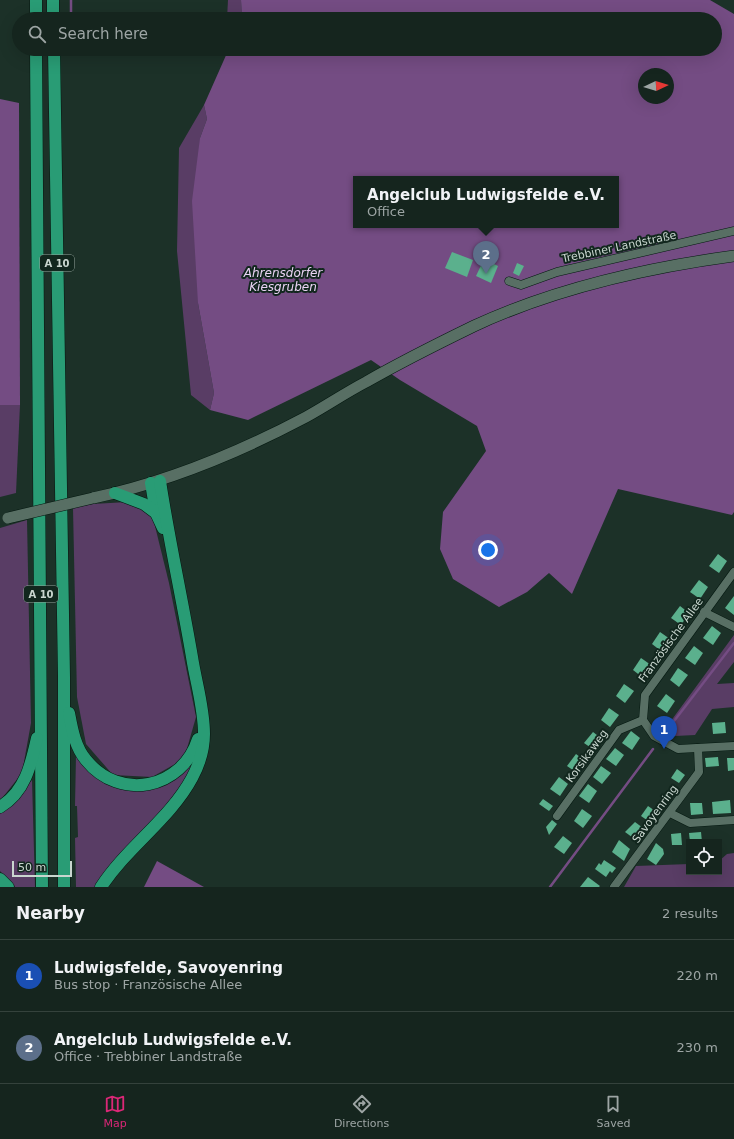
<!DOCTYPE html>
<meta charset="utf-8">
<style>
:root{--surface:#15251e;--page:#1e2d27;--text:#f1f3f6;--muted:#9da5a4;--line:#34423c;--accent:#db2777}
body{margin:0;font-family:"DejaVu Sans",sans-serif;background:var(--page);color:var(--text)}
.controls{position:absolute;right:12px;bottom:12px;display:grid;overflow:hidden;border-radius:0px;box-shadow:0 4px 16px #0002}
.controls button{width:36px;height:36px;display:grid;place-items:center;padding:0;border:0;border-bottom:1px solid var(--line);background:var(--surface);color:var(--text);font:20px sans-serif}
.compass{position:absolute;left:638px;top:68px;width:36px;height:36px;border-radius:50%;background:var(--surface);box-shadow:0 4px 16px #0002;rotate:86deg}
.scale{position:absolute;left:12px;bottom:10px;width:60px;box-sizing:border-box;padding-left:4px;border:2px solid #c9d6cf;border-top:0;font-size:11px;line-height:14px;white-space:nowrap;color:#c9d6cf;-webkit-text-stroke:3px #12271e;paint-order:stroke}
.you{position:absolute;left:488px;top:550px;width:14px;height:14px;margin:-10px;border:3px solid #fff;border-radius:50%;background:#1a73e8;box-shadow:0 0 0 6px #1a73e833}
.badge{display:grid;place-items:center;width:26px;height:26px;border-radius:50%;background:var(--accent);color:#fff;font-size:13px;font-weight:700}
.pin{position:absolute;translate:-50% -33px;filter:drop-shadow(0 1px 2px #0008)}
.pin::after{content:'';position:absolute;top:21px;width:14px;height:12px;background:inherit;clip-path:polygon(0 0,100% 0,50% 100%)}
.popup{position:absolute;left:353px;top:176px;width:266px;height:52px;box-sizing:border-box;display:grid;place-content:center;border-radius:0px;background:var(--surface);filter:drop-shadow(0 1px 3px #0005);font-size:13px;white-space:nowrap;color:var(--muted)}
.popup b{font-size:15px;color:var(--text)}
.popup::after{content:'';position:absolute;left:50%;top:100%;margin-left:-8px;border:8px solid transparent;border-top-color:var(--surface)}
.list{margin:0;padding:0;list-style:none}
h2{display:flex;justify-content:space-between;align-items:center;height:52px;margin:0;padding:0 16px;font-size:17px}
h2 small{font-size:13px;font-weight:400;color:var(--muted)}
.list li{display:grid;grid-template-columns:26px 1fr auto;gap:12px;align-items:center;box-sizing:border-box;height:72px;padding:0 16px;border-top:1px solid var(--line)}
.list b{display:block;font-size:15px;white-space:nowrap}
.list p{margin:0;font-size:13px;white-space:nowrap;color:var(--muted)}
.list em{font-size:13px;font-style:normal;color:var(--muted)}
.icon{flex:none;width:22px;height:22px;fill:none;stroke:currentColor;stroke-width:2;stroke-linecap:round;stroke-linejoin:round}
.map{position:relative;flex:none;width:734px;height:887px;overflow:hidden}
.search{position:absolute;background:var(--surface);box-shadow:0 4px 16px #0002;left:12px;right:12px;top:12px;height:44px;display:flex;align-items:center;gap:10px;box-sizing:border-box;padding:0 14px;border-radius:22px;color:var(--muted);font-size:15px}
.sheet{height:196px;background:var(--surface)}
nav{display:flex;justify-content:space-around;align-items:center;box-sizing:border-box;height:56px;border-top:1px solid var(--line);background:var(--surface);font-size:11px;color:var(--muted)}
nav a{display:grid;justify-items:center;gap:2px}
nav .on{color:var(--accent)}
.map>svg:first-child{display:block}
</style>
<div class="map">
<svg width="734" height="887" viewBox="0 0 734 887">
<rect width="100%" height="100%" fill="#1c3128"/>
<g fill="#593d65">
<path d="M 228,0 L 241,0 L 242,19 L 227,19 Z"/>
<path d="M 204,105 L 207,119 L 200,138 L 198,303 L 214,393 L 210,410 L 191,395 L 177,251 L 179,148 Z"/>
<path d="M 0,405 L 20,405 L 16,493 L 0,497 Z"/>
<path d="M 127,502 L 152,514 L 169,583 L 196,717 L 184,759 L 152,777 L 113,775 L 86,744 L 77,697 L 73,508 L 93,504 Z"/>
<path d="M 27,520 L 31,723 L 22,773 L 3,797 L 0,799 L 0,528 Z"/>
<path d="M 734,635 L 734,662 L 717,684 L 734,683 L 734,707 L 712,709 L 695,735 L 675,736 L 665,729 Z"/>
<path d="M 76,755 L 84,761 L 147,789 C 173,785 177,776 196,761 L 188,780 L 97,887 L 76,887 L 75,838 L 78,837 L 77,806 L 75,806 Z"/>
<path d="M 32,780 L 35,887 L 15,887 L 0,871 L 0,813 L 6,809 Z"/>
<path d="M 734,853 L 734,887 L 624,887 L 636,866 L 689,864 L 689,872 L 719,872 L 719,861 L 727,854 Z"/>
</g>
<g fill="#744c83" fill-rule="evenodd">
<path d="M 241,0 L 710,0 L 734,14 L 734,512 L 732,515 L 618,489 L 572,594 L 549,573 L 527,592 L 499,607 L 453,579 L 440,549 L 443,512 L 486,451 L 477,426 L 400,380 L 371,360 L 248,420 L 210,410 L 214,393 L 198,303 L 192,201 L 200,138 L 207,119 L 204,105 L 227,53 L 243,54 L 243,49 L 715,49 L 715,19 L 242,19 ZM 644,74 L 668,74 L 668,98 L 644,98 ZM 356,179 L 616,179 L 616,225 L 356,225 Z"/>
<path d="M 0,99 L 19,103 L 20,405 L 0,405 Z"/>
<path d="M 157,861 L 204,887 L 144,887 Z"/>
</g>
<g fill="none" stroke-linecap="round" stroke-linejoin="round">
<g stroke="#744c83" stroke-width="2.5">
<path d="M 71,19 L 71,0"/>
<path d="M 671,725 L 734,643"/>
<path d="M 550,887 L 653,749"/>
</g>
</g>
<g fill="#5bb08d">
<path d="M 452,252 L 473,260 L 467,277 L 445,268 Z"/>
<path d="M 484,259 L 498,266 L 491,283 L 476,276 Z"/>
<path d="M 517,263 L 524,266 L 519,276 L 513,273 Z"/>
<path d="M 718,554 L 727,561 L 719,573 L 709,566 Z"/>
<path d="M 699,580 L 708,587 L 700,599 L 690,592 Z"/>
<path d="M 734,596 L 734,615 L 725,608 Z"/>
<path d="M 680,606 L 689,613 L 681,625 L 671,618 Z"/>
<path d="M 712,626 L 721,633 L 713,645 L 703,638 Z"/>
<path d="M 660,632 L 670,639 L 661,651 L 652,644 Z"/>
<path d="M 694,646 L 703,653 L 695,665 L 685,658 Z"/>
<path d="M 641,658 L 651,665 L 642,677 L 633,670 Z"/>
<path d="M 678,668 L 688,675 L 679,687 L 670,680 Z"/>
<path d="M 624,684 L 634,691 L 625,703 L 616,696 Z"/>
<path d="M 666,694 L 675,701 L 667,713 L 657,706 Z"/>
<path d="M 609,708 L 619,715 L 610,727 L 601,720 Z"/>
<path d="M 725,722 L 726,733 L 713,734 L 712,723 Z"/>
<path d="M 631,731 L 640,738 L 632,750 L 622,743 Z"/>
<path d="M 593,732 L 602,739 L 594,750 L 584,743 Z"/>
<path d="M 615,748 L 624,755 L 616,766 L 606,759 Z"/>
<path d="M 576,754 L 585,761 L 577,773 L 567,766 Z"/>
<path d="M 718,757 L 719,766 L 706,767 L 705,758 Z"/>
<path d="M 727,758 L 734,758 L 734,770 L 728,771 Z"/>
<path d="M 601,766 L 611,773 L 602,784 L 593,777 Z"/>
<path d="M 677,769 L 685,775 L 679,783 L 671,778 Z"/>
<path d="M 559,777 L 568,784 L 560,796 L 550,789 Z"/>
<path d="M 588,784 L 597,791 L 589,803 L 579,796 Z"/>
<path d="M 543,799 L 553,806 L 549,811 L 539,804 Z"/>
<path d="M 730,800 L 731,813 L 713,814 L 712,802 Z"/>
<path d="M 690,803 L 702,803 L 703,814 L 691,815 Z"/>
<path d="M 648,806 L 658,813 L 651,823 L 641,816 Z"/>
<path d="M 582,809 L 592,816 L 583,828 L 574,821 Z"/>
<path d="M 552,820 L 557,824 L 549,835 L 546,827 Z"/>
<path d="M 635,822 L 647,831 L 636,840 L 625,832 Z"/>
<path d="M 701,832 L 702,842 L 690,842 L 689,833 Z"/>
<path d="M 681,833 L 682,845 L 672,845 L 671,834 Z"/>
<path d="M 563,836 L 572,843 L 564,854 L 554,847 Z"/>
<path d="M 619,840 L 630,849 L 624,861 L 612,852 Z"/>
<path d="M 656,843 L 663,849 L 664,854 L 656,865 L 647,859 Z"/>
<path d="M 604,860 L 616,868 L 612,873 L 610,871 L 606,877 L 595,869 L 599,863 L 601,865 Z"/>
<path d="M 588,877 L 600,886 L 599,887 L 580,887 Z"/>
</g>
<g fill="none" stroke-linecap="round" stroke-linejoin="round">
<g stroke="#041810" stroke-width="9">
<g id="street">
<path d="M 509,281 L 521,285 L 557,272 L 734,231"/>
<path d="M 734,572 L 645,695 L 643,720 L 654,736 L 678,749 L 734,746"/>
<path d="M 704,612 L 734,627"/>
<path d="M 670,813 L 690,823 L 734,820"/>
<path d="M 557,816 L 619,730 L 643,720"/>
<path d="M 614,887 L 699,772 L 698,748"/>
</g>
</g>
<g stroke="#041810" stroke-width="12">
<path id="secondary" d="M 93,498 C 168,482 238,453 306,417 C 326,406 345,393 366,382 C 401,362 437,344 474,326 C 556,288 645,268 734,256"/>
</g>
<g stroke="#041810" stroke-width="13">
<g id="highway">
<path d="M 36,0 L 36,19"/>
<path d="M 53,0 L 53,19"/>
<path d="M 36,49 L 42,887"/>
<path d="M 54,49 L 64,677 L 64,887"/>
<path d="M 151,483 L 156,513 L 163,528"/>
<path d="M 115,493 L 144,504 L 156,513"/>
<path d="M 69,713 C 72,729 75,747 86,760 C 120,802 182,789 198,739"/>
<path d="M 0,807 C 25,792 31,765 37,738"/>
<path d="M 0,879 L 8,887"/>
<path d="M 101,887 C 127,847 170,819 192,778 C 199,765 204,749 204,734 C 204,707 196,683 192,657 C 182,598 169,540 160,481"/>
</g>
</g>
<use href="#street" stroke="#586f64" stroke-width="8"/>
<use href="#secondary" stroke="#586f64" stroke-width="11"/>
<use href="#highway" stroke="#299c75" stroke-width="12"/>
<g stroke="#041810" stroke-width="12" stroke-linecap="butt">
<path id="secondary-bridge" d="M 8,518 L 93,498"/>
</g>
<use href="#secondary-bridge" stroke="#586f64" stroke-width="11"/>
</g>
<g text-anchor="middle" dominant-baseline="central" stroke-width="4" stroke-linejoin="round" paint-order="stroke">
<g fill="#12271e" stroke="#92a29a" stroke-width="1">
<rect x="40" y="255" width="34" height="16" rx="3"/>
<rect x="24" y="586" width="34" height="16" rx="3"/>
</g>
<g font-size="10" font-weight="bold" fill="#c9d6cf">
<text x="57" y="263">A 10</text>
<text x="41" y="594">A 10</text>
</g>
<g font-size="11" fill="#c9d6cf" stroke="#12271e">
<text transform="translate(619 247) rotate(-12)">Trebbiner Landstraße</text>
<text transform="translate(671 640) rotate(-54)">Französische Allee</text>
<text transform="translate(587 756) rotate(-54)">Korsikaweg</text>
<text transform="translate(655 814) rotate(-54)">Savoyenring</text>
</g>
<g font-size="12" font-style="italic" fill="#ead3f4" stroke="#12271e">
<text x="283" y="273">Ahrensdorfer<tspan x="283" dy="14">Kiesgruben</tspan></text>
</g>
</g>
</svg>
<div class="controls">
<button><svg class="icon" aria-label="locate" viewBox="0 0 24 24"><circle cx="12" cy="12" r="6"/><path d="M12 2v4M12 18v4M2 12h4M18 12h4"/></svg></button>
</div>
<svg class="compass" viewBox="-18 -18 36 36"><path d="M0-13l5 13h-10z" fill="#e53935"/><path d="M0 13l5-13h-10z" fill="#9da5a4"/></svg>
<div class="scale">50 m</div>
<div class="you"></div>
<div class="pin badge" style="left:664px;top:749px;background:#1a4fb4">1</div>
<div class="pin badge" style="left:486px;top:274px;background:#5c6f8a">2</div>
<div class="popup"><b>Angelclub Ludwigsfelde e.V.</b>Office</div>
<div class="search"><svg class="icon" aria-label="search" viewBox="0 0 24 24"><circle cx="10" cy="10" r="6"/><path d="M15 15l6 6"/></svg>Search here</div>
</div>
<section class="sheet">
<h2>Nearby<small>2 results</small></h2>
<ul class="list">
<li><span class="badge" style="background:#1a4fb4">1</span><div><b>Ludwigsfelde, Savoyenring</b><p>Bus stop · Französische Allee</p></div><em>220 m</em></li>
<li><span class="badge" style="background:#5c6f8a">2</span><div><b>Angelclub Ludwigsfelde e.V.</b><p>Office · Trebbiner Landstraße</p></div><em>230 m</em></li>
</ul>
</section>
<nav>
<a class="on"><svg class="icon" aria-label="map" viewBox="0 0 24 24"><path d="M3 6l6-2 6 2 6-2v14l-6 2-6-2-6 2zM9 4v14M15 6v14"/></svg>Map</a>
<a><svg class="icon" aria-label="directions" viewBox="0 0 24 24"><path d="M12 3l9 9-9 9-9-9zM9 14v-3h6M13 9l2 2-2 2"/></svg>Directions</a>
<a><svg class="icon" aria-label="saved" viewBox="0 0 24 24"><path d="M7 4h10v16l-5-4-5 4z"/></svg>Saved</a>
</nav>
